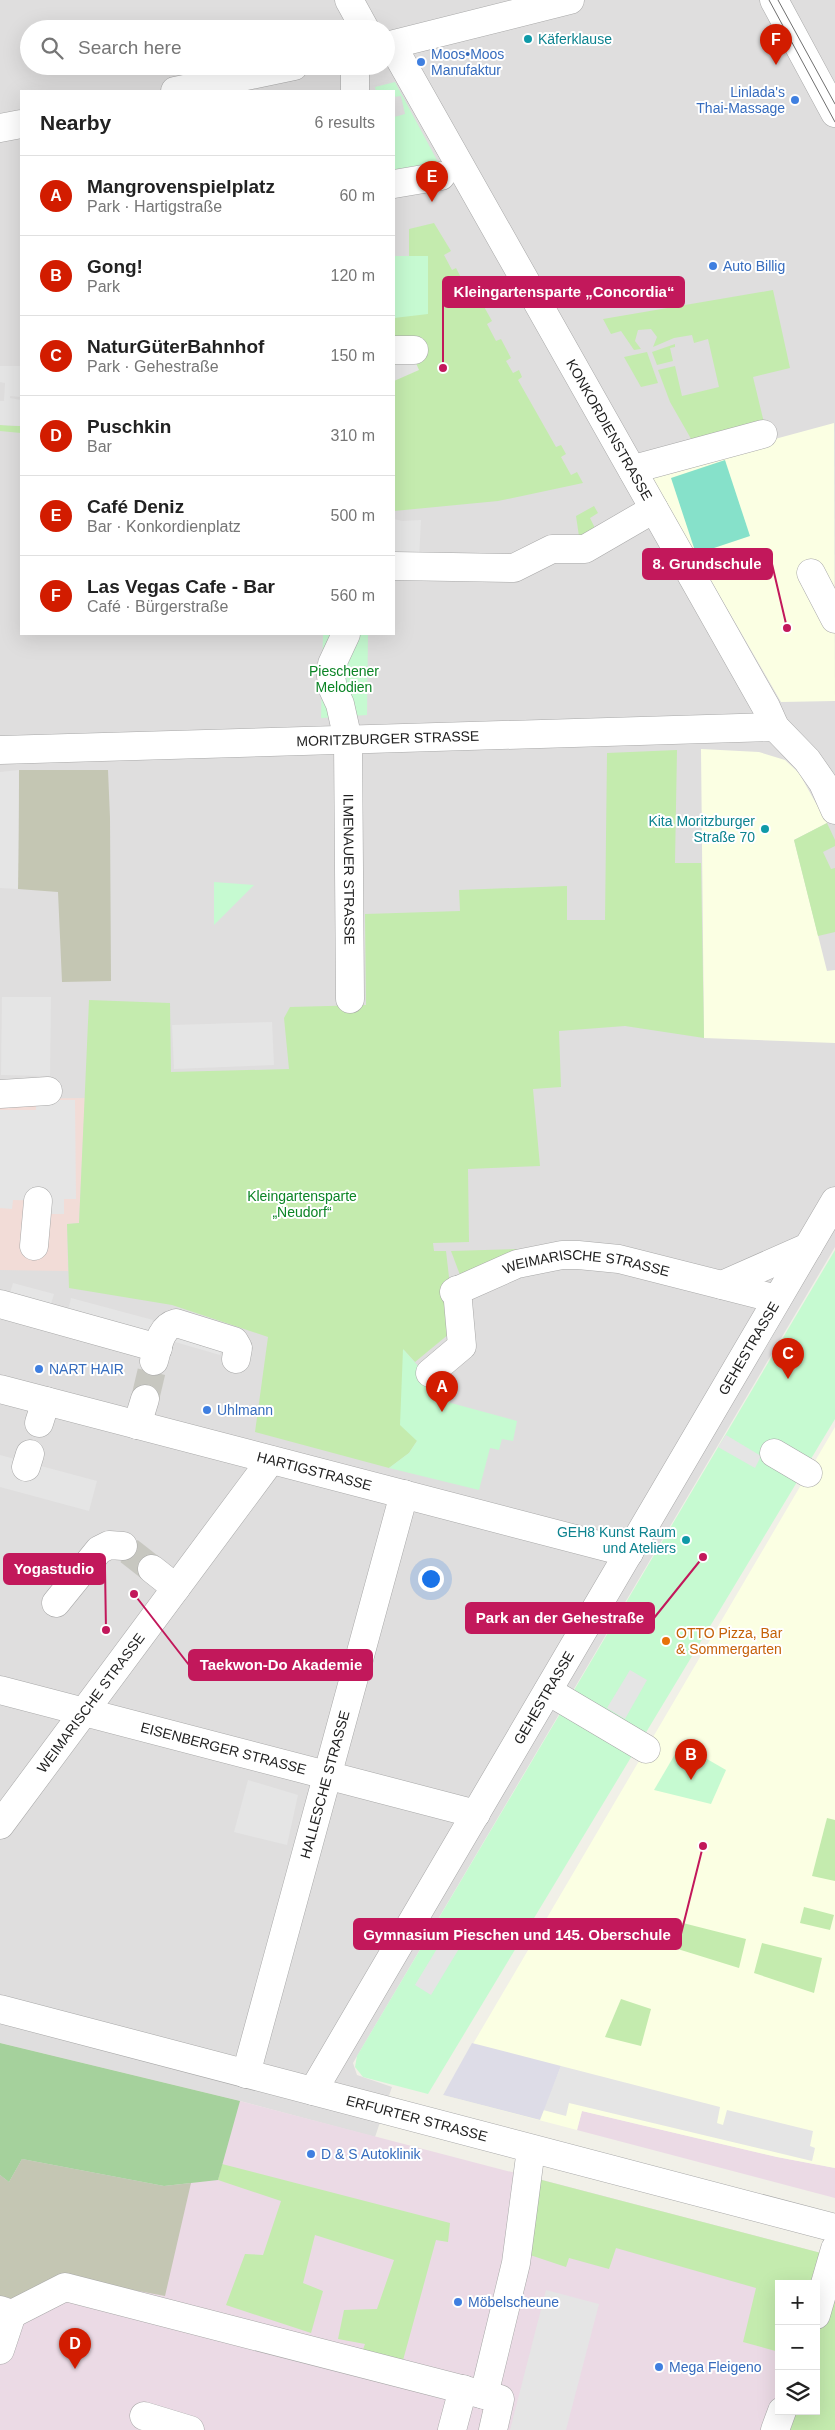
<!DOCTYPE html>
<meta charset="utf-8">
<style>
:root{--surface:#fff;--page:#f2f2f2;--text:#222;--muted:#767676;--line:#e0e0e0;--accent:#d21c00}
body{margin:0;font-family:Arial,sans-serif;background:var(--page);color:var(--text)}
.controls{position:absolute;right:15px;bottom:15px;display:grid;overflow:hidden;border-radius:0px;box-shadow:0 5px 20px #0002}
.controls button{width:45px;height:45px;display:grid;place-items:center;padding:0;border:0;border-bottom:1px solid var(--line);background:var(--surface);color:var(--text);font:25px sans-serif}
.you{position:absolute;left:430px;top:1578px;width:18px;height:18px;margin:-12px;border:4px solid #fff;border-radius:50%;background:#1a73e8;box-shadow:0 0 0 8px #1a73e833}
.badge{display:grid;place-items:center;width:32px;height:32px;border-radius:50%;background:var(--accent);color:#fff;font-size:16px;font-weight:700}
.pin{position:absolute;translate:-50% -41px;filter:drop-shadow(0 1px 2px #0008)}
.pin::after{content:'';position:absolute;top:26px;width:18px;height:15px;background:inherit;clip-path:polygon(0 0,100% 0,50% 100%)}
.list{margin:0;padding:0;list-style:none}
h2{display:flex;justify-content:space-between;align-items:center;height:65px;margin:0;padding:0 20px;font-size:21px}
h2 small{font-size:16px;font-weight:400;color:var(--muted)}
.list li{display:grid;grid-template-columns:32px 1fr auto;gap:15px;align-items:center;box-sizing:border-box;height:80px;padding:0 20px;border-top:1px solid var(--line)}
.list b{display:block;font-size:19px;white-space:nowrap}
.list p{margin:0;font-size:16px;white-space:nowrap;color:var(--muted)}
.list em{font-size:16px;font-style:normal;color:var(--muted)}
.icon{flex:none;width:28px;height:28px;fill:none;stroke:currentColor;stroke-width:2;stroke-linecap:round;stroke-linejoin:round}
.map{position:relative;flex:none;width:835px;height:2430px;overflow:hidden}
.search{position:absolute;background:var(--surface);box-shadow:0 5px 20px #0002;left:20px;top:20px;width:375px;height:55px;display:flex;align-items:center;gap:12px;box-sizing:border-box;padding:0 18px;border-radius:28px;color:var(--muted);font-size:19px}
.panel{position:absolute;background:var(--surface);box-shadow:0 5px 20px #0002;left:20px;top:90px;width:375px;height:545px;border-radius:0px}
.map>svg:first-child{display:block}
</style>
<div class="map">
<svg width="835" height="2430" viewBox="0 0 835 2430">
<rect width="100%" height="100%" fill="#f1f0e8"/>
<path fill="#dfdede" fill-rule="evenodd" d="M 0,0 L 835,0 L 835,1247 L 353,2063 L 357,2075 L 392,2087 L 375,2137 L 240,2101 L 0,2043 ZM 29,29 L 386,29 L 386,66 L 29,66 ZM 21,91 L 394,91 L 394,634 L 21,634 Z"/>
<path fill="#f2dcd7" d="M 85,1098 L 79,1223 L 67,1224 L 68,1271 L 0,1270 L 0,1099 Z"/>
<g fill="#ebdae5">
<path d="M 0,2043 L 240,2101 L 821,2253 L 834,2268 L 816,2341 L 816,2284 L 779,2284 L 779,2411 L 796,2411 L 790,2430 L 0,2430 Z"/>
<path d="M 582,2111 L 777,2157 L 835,2168 L 835,2198 L 577,2130 Z"/>
</g>
<g fill="#fbffe3">
<path d="M 834,423 L 835,701 L 781,702 L 649,473 Z"/>
<path d="M 701,749 L 759,752 L 785,760 L 799,773 L 827,823 L 794,840 L 827,971 L 835,970 L 835,1043 L 704,1038 Z"/>
<path d="M 835,1427 L 835,2168 L 777,2157 L 582,2111 L 577,2130 L 443,2095 Z"/>
</g>
<g fill="#c4c6b3">
<path d="M 19,770 L 108,770 L 110,818 L 111,981 L 62,982 L 58,892 L 18,889 Z"/>
<path d="M 22,2159 L 164,2186 L 191,2183 L 165,2296 L 69,2278 L 14,2299 L 0,2296 L 0,2175 L 9,2182 Z"/>
</g>
<g fill="#c4ebae">
<path d="M 434,223 L 451,251 L 444,255 L 452,270 L 456,268 L 467,289 L 463,292 L 470,304 L 475,301 L 478,306 L 482,303 L 492,321 L 487,324 L 496,341 L 501,339 L 511,358 L 506,361 L 513,373 L 519,370 L 522,377 L 518,380 L 556,447 L 561,445 L 566,454 L 561,457 L 571,475 L 577,472 L 583,483 L 498,501 L 394,511 L 394,318 L 401,316 L 401,256 L 409,256 L 409,229 Z"/>
<path d="M 773,290 L 790,368 L 753,377 L 765,427 L 694,444 L 670,402 L 658,370 L 675,366 L 682,396 L 719,387 L 708,339 L 694,343 L 692,335 L 674,338 L 653,347 L 657,337 L 651,329 L 638,330 L 635,341 L 641,349 L 634,350 L 621,331 L 611,334 L 603,319 Z"/>
<path d="M 675,344 L 675,347 L 670,348 L 673,361 L 657,365 L 652,352 Z"/>
<path d="M 647,352 L 658,383 L 641,387 L 624,357 Z"/>
<path d="M 0,425 L 21,426 L 21,433 L 0,431 Z"/>
<path d="M 594,506 L 598,513 L 590,518 L 595,528 L 580,543 L 576,516 Z"/>
<path d="M 677,750 L 675,863 L 701,863 L 704,1038 L 625,1026 L 559,1031 L 561,1087 L 533,1089 L 540,1166 L 468,1169 L 469,1242 L 433,1243 L 434,1251 L 446,1251 L 455,1329 L 415,1362 L 404,1350 L 417,1441 L 409,1453 L 389,1468 L 255,1432 L 268,1337 L 172,1305 L 69,1288 L 67,1224 L 79,1223 L 89,1000 L 170,1003 L 171,1072 L 289,1069 L 284,1018 L 290,1007 L 366,1005 L 365,914 L 460,911 L 459,890 L 567,886 L 567,920 L 605,920 L 607,753 Z"/>
<path d="M 827,823 L 835,840 L 835,846 L 823,852 L 831,869 L 835,868 L 835,932 L 818,936 L 794,840 Z"/>
<path d="M 520,1249 L 520,1253 L 460,1275 L 451,1251 Z"/>
<path d="M 827,1818 L 835,1820 L 835,1881 L 812,1876 Z"/>
<path d="M 804,1907 L 834,1915 L 830,1930 L 800,1923 Z"/>
<path d="M 679,1922 L 746,1939 L 739,1968 L 668,1946 Z"/>
<path d="M 762,1943 L 822,1958 L 814,1993 L 754,1973 Z"/>
<path d="M 621,1999 L 651,2009 L 641,2046 L 605,2037 Z"/>
<path d="M 222,2164 L 450,2223 L 448,2242 L 436,2240 L 402,2364 L 362,2352 L 365,2344 L 338,2339 L 344,2310 L 377,2309 L 394,2260 L 315,2235 L 303,2283 L 323,2291 L 311,2333 L 226,2305 L 245,2254 L 263,2255 L 281,2201 L 218,2180 Z"/>
<path d="M 538,2179 L 821,2253 L 816,2284 L 779,2284 L 779,2352 L 743,2342 L 756,2288 L 616,2248 L 609,2269 L 569,2258 L 566,2267 L 524,2253 Z"/>
<path d="M 835,2265 L 835,2430 L 790,2430 L 796,2411 L 816,2411 L 816,2341 Z"/>
</g>
<path fill="#a5d19c" d="M 0,2043 L 240,2101 L 218,2180 L 164,2186 L 22,2159 L 9,2182 L 0,2175 Z"/>
<g fill="#c6fad1">
<path d="M 395,82 L 438,162 L 394,170 L 394,117 L 405,114 L 401,96 L 394,97 L 394,91 L 376,91 L 375,87 Z"/>
<path d="M 394,256 L 428,256 L 428,314 L 394,318 Z"/>
<path d="M 323,634 L 368,634 L 367,715 L 321,718 Z"/>
<path d="M 214,882 L 254,885 L 214,925 Z"/>
<path d="M 835,1250 L 835,1419 L 428,2094 L 363,2077 L 355,2067 L 357,2056 Z"/>
<path d="M 403,1349 L 451,1403 L 517,1421 L 513,1441 L 502,1439 L 499,1450 L 490,1448 L 479,1490 L 389,1468 L 409,1453 L 417,1441 L 400,1425 Z"/>
<path d="M 681,1744 L 726,1770 L 711,1804 L 654,1790 Z"/>
</g>
<path fill="#86e1ca" d="M 725,460 L 750,536 L 696,554 L 671,478 Z"/>
<g fill="#e5e5e5">
<path d="M 413,356 L 419,370 L 394,381 L 394,365 Z"/>
<path d="M 0,366 L 21,366 L 21,397 L 10,396 L 10,398 L 21,400 L 21,426 L 0,425 L 0,401 L 4,401 L 5,383 L 0,382 Z"/>
<path d="M 394,519 L 402,521 L 421,520 L 419,559 L 394,558 Z"/>
<path d="M 19,770 L 18,889 L 0,888 L 0,772 Z"/>
<path d="M 2,997 L 51,997 L 50,1076 L 1,1075 Z"/>
<path d="M 272,1022 L 274,1065 L 174,1069 L 172,1025 Z"/>
<path d="M 36,1100 L 75,1100 L 76,1199 L 64,1199 L 64,1214 L 50,1214 L 50,1201 L 13,1200 L 12,1209 L 0,1208 L 0,1110 L 36,1110 Z"/>
<path d="M 13,1283 L 54,1294 L 49,1311 L 8,1300 Z"/>
<path d="M 71,1298 L 153,1320 L 148,1336 L 67,1315 Z"/>
<path d="M 177,1334 L 222,1346 L 220,1355 L 175,1342 Z"/>
<path d="M 726,1435 L 761,1456 L 755,1468 L 718,1447 Z"/>
<path d="M 0,1455 L 97,1481 L 89,1511 L 0,1487 Z"/>
<path d="M 630,1670 L 647,1680 L 625,1719 L 607,1708 Z"/>
<path d="M 248,1780 L 298,1795 L 287,1845 L 234,1832 Z"/>
<path d="M 447,1932 L 463,1942 L 431,1995 L 415,1985 Z"/>
<path d="M 561,2066 L 720,2107 L 717,2123 L 723,2125 L 727,2110 L 813,2131 L 810,2146 L 815,2148 L 812,2161 L 569,2103 L 566,2116 L 543,2110 Z"/>
<path d="M 546,2290 L 599,2304 L 566,2430 L 510,2430 Z"/>
</g>
<path fill="#dddce7" d="M 472,2043 L 561,2066 L 540,2120 L 443,2095 Z"/>
<g fill="none" stroke-linecap="round" stroke-linejoin="round">
<g stroke="#c7c7c0" stroke-width="28" stroke-dasharray="28 14" stroke-linecap="butt">
<path d="M 145,1399 L 154,1361"/>
<path d="M 129,1551 L 152,1569"/>
</g>
<g stroke="#a8a8a8" stroke-width="29">
<g id="minor">
<path d="M 349,0 L 365,29"/>
<path d="M 774,0 L 835,113"/>
<path id="s1" d="M 392,45 L 766,707 L 775,727 L 807,760 L 823,783 L 835,810"/>
<path d="M 386,46 L 570,0"/>
<path d="M 175,91 L 294,66"/>
<path d="M 355,91 L 355,66"/>
<path d="M 0,128 L 21,124"/>
<path d="M 394,184 L 441,176"/>
<path d="M 394,350 L 414,350"/>
<path d="M 633,471 L 641,467 L 763,434"/>
<path d="M 394,566 L 514,568 L 552,549 L 585,549 L 654,509"/>
<path d="M 811,573 L 835,619"/>
<path id="s2" d="M 346,634 L 332,664 L 331,676 L 333,689 L 340,704 L 348,740 L 350,999"/>
<path id="s3" d="M 0,750 L 775,727"/>
<path d="M 0,1094 L 48,1091"/>
<path d="M 34,1246 L 38,1201"/>
<path d="M 722,1285 L 808,1247"/>
<path id="s4" d="M 454,1292 L 517,1264 L 562,1255 L 578,1255 L 619,1259 L 777,1299"/>
<path d="M 0,1304 L 158,1348"/>
<path d="M 154,1361 C 158,1347 160,1327 176,1323 L 234,1341 L 238,1348 L 236,1359"/>
<path d="M 430,1373 L 462,1346 L 457,1290"/>
<path id="s5" d="M 0,1389 L 629,1553"/>
<path d="M 39,1423 L 46,1401"/>
<path d="M 137,1425 L 145,1399"/>
<path d="M 774,1453 L 808,1473"/>
<path d="M 26,1467 L 30,1454"/>
<path d="M 152,1569 L 176,1588"/>
<path d="M 56,1603 L 99,1550 L 109,1545 L 123,1546"/>
<path id="s6" d="M 0,1690 L 476,1814"/>
<path d="M 548,1691 L 646,1749"/>
<path id="s7" d="M 0,1825 L 271,1460"/>
<path id="s8" d="M 0,2009 L 835,2228"/>
<path id="s9" d="M 246,2074 L 404,1494"/>
<path id="s10" d="M 313,2091 L 835,1201"/>
<path d="M 0,2310 L 12,2314 L 0,2350"/>
<path d="M 12,2314 L 65,2287 L 500,2399 L 493,2430"/>
<path d="M 816,2315 L 835,2249"/>
<path d="M 484,2395 L 516,2263 L 531,2149"/>
<path d="M 144,2416 L 190,2430"/>
<path d="M 452,2430 L 463,2389"/>
<path d="M 775,2430 L 782,2411"/>
</g>
</g>
<use href="#minor" stroke="#fff" stroke-width="28"/>
<g stroke="#6f6f6f" stroke-width="1">
<path d="M 769,0 L 835,122"/>
<path d="M 778,0 L 835,104"/>
</g>
</g>
<g fill="#0f9aa8" stroke="#fff" stroke-width="2">
<circle cx="528" cy="39" r="5"/>
<circle cx="765" cy="829" r="5"/>
<circle cx="686" cy="1540" r="5"/>
</g>
<g fill="#3f7fe0" stroke="#fff" stroke-width="2">
<circle cx="421" cy="62" r="5"/>
<circle cx="795" cy="100" r="5"/>
<circle cx="713" cy="266" r="5"/>
<circle cx="39" cy="1369" r="5"/>
<circle cx="207" cy="1410" r="5"/>
<circle cx="311" cy="2154" r="5"/>
<circle cx="458" cy="2302" r="5"/>
<circle cx="659" cy="2367" r="5"/>
</g>
<circle fill="#e8710a" stroke="#fff" stroke-width="2" cx="666" cy="1641" r="5"/>
<g text-anchor="middle" dominant-baseline="central" stroke-width="4" stroke-linejoin="round" paint-order="stroke">
<g font-size="14" fill="#0d838f" stroke="#fff" text-anchor="end">
<text x="538" y="39" text-anchor="start">Käferklause</text>
<text x="755" y="821">Kita Moritzburger<tspan x="755" dy="16">Straße 70</tspan></text>
<text x="676" y="1532">GEH8 Kunst Raum<tspan x="676" dy="16">und Ateliers</tspan></text>
</g>
<g font-size="14" fill="#366cbe" stroke="#fff" text-anchor="start">
<text x="431" y="54">Moos•Moos<tspan x="431" dy="16">Manufaktur</tspan></text>
<text x="785" y="92" text-anchor="end">Linlada's<tspan x="785" dy="16">Thai-Massage</tspan></text>
<text x="723" y="266">Auto Billig</text>
<text x="49" y="1369">NART HAIR</text>
<text x="217" y="1410">Uhlmann</text>
<text x="321" y="2154">D &amp; S Autoklinik</text>
<text x="468" y="2302">Möbelscheune</text>
<text x="669" y="2367">Mega Fleigeno</text>
</g>
<g font-size="14" fill="#212121" stroke="#fff">
<text stroke="none"><textPath href="#s1" startOffset="442">KONKORDIENSTRASSE</textPath></text>
<text stroke="none"><textPath href="#s3" startOffset="388">MORITZBURGER STRASSE</textPath></text>
<text stroke="none"><textPath href="#s2" startOffset="241">ILMENAUER STRASSE</textPath></text>
<text stroke="none"><textPath href="#s4" startOffset="139">WEIMARISCHE STRASSE</textPath></text>
<text stroke="none"><textPath href="#s10" startOffset="861">GEHESTRASSE</textPath></text>
<text stroke="none"><textPath href="#s5" startOffset="325">HARTIGSTRASSE</textPath></text>
<text stroke="none"><textPath href="#s10" startOffset="456">GEHESTRASSE</textPath></text>
<text stroke="none"><textPath href="#s7" startOffset="152">WEIMARISCHE STRASSE</textPath></text>
<text stroke="none"><textPath href="#s6" startOffset="231">EISENBERGER STRASSE</textPath></text>
<text stroke="none"><textPath href="#s9" startOffset="300">HALLESCHE STRASSE</textPath></text>
<text stroke="none"><textPath href="#s8" startOffset="431">ERFURTER STRASSE</textPath></text>
</g>
<g font-size="14" fill="#0b8425" stroke="#fff">
<text x="344" y="671">Pieschener<tspan x="344" dy="16">Melodien</tspan></text>
<text x="302" y="1196">Kleingartensparte<tspan x="302" dy="16">„Neudorf“</tspan></text>
</g>
<g font-size="14" fill="#c56008" stroke="#fff" text-anchor="start">
<text x="676" y="1633">OTTO Pizza, Bar<tspan x="676" dy="16">&amp; Sommergarten</tspan></text>
</g>
</g>
<path fill="none" stroke="#c2185b" stroke-width="2" d="M443 368L443 292M787 628L772 564M106 1630L105 1569M703 1557L654 1618M134 1594L189 1665M703 1846L681 1934"/>
<g fill="#c2185b" stroke="#fff" stroke-width="2">
<circle cx="443" cy="368" r="5"/>
<circle cx="787" cy="628" r="5"/>
<circle cx="106" cy="1630" r="5"/>
<circle cx="703" cy="1557" r="5"/>
<circle cx="134" cy="1594" r="5"/>
<circle cx="703" cy="1846" r="5"/>
</g>
<g fill="#c2185b" stroke="#c2185b" stroke-width="2">
<rect x="443" y="277" width="241" height="30" rx="5"/>
<rect x="643" y="549" width="129" height="30" rx="5"/>
<rect x="4" y="1554" width="101" height="30" rx="5"/>
<rect x="466" y="1603" width="188" height="30" rx="5"/>
<rect x="189" y="1650" width="183" height="30" rx="5"/>
<rect x="354" y="1919" width="327" height="30" rx="5"/>
</g>
<g font-size="15" text-anchor="middle" font-weight="bold" fill="#fff">
<text x="564" y="297">Kleingartensparte „Concordia“</text>
<text x="707" y="569">8. Grundschule</text>
<text x="54" y="1574">Yogastudio</text>
<text x="560" y="1623">Park an der Gehestraße</text>
<text x="281" y="1670">Taekwon-Do Akademie</text>
<text x="517" y="1940">Gymnasium Pieschen und 145. Oberschule</text>
</g>
</svg>
<div class="controls">
<button>+</button>
<button>−</button>
<button><svg class="icon" aria-label="layers" viewBox="0 0 24 24"><path d="M12 4l9 5-9 5-9-5zM3 14l9 5 9-5"/></svg></button>
</div>
<div class="you"></div>
<div class="pin badge" style="left:442px;top:1412px">A</div>
<div class="pin badge" style="left:691px;top:1780px">B</div>
<div class="pin badge" style="left:788px;top:1379px">C</div>
<div class="pin badge" style="left:75px;top:2369px">D</div>
<div class="pin badge" style="left:432px;top:202px">E</div>
<div class="pin badge" style="left:776px;top:65px">F</div>
<div class="search"><svg class="icon" aria-label="search" viewBox="0 0 24 24"><circle cx="10" cy="10" r="6"/><path d="M15 15l6 6"/></svg>Search here</div>
<section class="panel">
<h2>Nearby<small>6 results</small></h2>
<ul class="list">
<li><span class="badge">A</span><div><b>Mangrovenspielplatz</b><p>Park · Hartigstraße</p></div><em>60 m</em></li>
<li><span class="badge">B</span><div><b>Gong!</b><p>Park</p></div><em>120 m</em></li>
<li><span class="badge">C</span><div><b>NaturGüterBahnhof</b><p>Park · Gehestraße</p></div><em>150 m</em></li>
<li><span class="badge">D</span><div><b>Puschkin</b><p>Bar</p></div><em>310 m</em></li>
<li><span class="badge">E</span><div><b>Café Deniz</b><p>Bar · Konkordienplatz</p></div><em>500 m</em></li>
<li><span class="badge">F</span><div><b>Las Vegas Cafe - Bar</b><p>Café · Bürgerstraße</p></div><em>560 m</em></li>
</ul>
</section>
</div>
